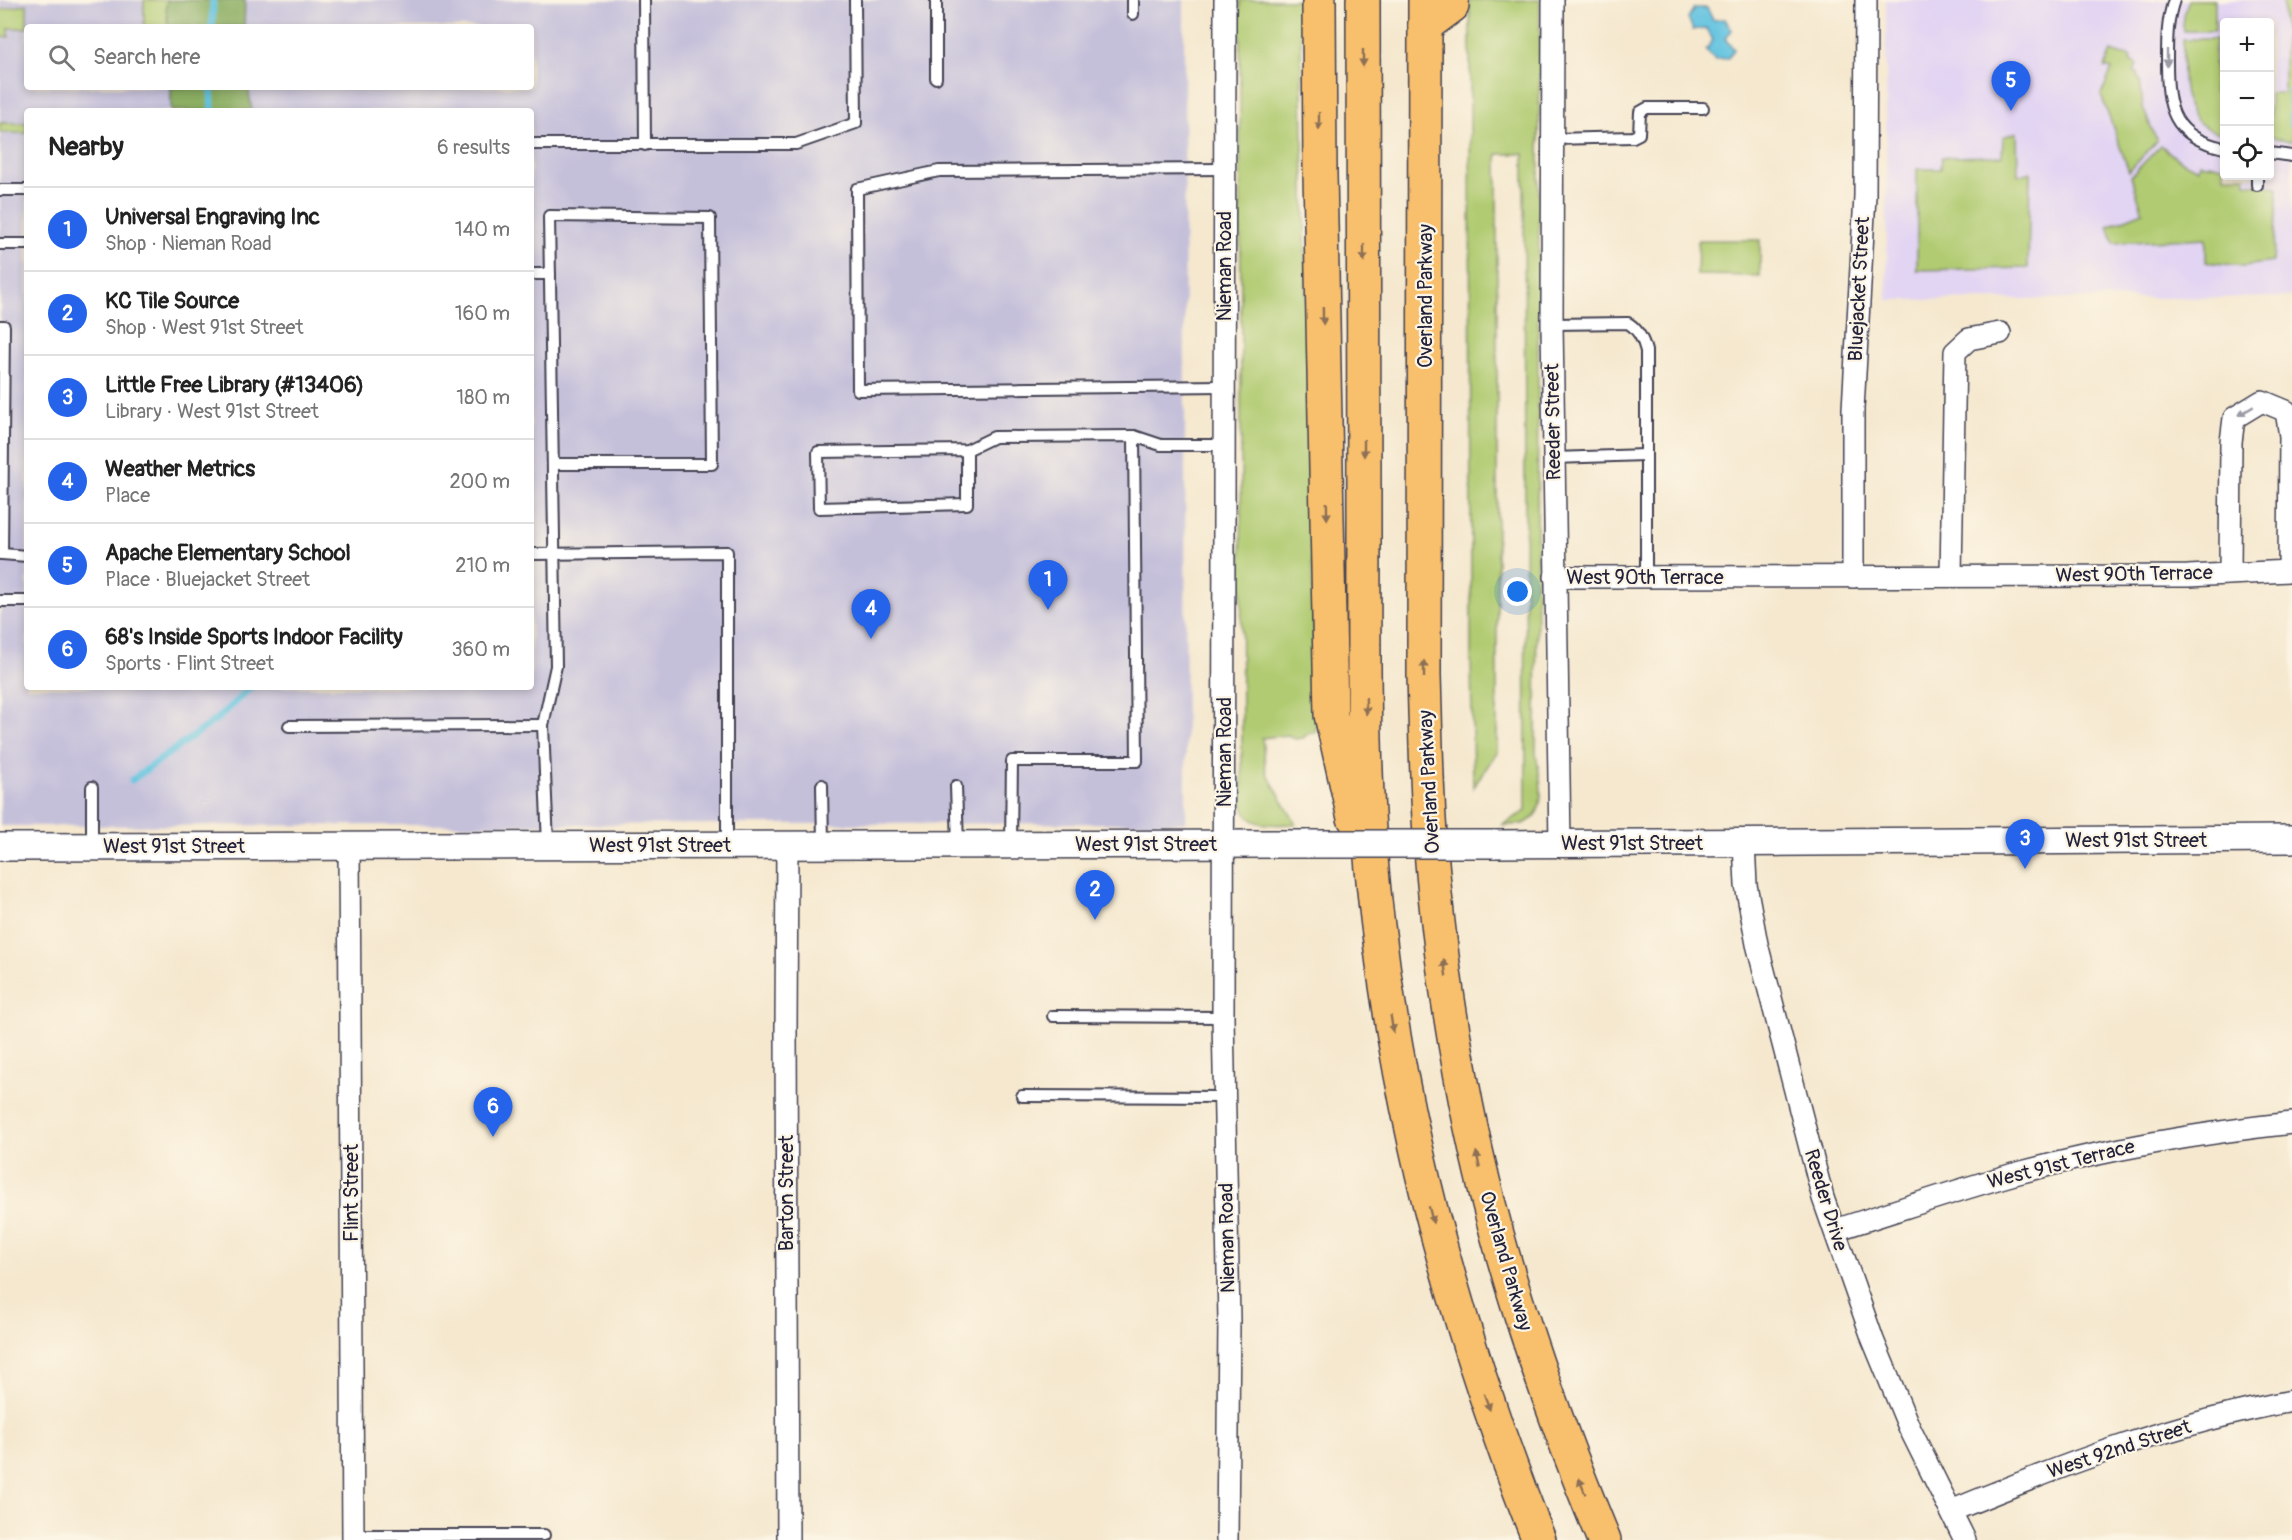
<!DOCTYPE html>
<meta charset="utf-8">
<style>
:root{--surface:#fff;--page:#f2f2f2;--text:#222;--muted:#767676;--line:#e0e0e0;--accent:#2563eb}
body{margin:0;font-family:Pangolin,sans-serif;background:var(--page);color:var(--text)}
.controls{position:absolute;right:18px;top:18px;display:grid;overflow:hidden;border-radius:6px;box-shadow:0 3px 9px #0003}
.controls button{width:54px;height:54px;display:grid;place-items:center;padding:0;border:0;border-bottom:2px solid var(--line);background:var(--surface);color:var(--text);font:30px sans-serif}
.you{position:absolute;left:1518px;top:592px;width:21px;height:21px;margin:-15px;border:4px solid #fff;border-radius:50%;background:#1a73e8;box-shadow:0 0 0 9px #1a73e833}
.badge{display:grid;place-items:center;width:39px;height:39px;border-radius:50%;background:var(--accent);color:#fff;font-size:20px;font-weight:700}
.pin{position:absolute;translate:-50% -50px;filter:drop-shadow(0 2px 3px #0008)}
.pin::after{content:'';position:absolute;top:32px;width:21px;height:18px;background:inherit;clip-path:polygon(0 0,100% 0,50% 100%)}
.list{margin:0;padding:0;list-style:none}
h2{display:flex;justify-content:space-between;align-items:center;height:78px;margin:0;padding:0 24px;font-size:26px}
h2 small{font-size:20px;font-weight:400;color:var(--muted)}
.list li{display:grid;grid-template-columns:39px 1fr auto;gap:18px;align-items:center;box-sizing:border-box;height:84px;padding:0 24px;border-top:2px solid var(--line)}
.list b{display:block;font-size:22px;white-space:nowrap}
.list p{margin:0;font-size:20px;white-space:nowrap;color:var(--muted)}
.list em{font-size:20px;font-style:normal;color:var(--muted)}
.icon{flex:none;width:33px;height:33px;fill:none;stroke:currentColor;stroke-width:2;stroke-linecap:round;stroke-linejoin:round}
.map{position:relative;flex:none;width:2292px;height:1540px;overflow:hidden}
.search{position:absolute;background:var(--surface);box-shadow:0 3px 9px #0003;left:24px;top:24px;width:510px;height:66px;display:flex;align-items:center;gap:15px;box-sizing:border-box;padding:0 21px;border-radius:6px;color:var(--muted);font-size:22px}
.panel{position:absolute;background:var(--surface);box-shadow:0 3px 9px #0003;left:24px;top:108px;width:510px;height:582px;border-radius:6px}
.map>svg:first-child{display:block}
</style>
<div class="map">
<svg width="2292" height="1540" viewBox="0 0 2292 1540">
<rect width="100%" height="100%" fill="#fcf5e5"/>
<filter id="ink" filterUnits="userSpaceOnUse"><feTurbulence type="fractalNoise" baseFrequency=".0167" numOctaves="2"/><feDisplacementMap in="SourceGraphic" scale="12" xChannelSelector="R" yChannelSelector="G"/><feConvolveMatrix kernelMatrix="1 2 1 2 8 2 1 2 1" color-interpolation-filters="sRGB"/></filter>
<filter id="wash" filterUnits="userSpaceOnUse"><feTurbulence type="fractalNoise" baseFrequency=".008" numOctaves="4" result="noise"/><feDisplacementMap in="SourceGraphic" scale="24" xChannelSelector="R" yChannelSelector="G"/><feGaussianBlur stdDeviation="1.35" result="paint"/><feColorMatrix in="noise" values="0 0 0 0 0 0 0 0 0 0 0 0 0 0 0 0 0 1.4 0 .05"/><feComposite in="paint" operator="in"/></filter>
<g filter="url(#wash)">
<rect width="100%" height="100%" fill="#f5e8cf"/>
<path fill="#e2d4f3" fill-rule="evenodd" d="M 1886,0 L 2292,0 L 2292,297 L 1887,300 ZM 2224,22 L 2270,22 L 2270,176 L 2224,176 Z"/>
<path fill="#c5c0da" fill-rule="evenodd" d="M 0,0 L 1184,0 L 1186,823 L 0,826 ZM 27,27 L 531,27 L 531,87 L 27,87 ZM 27,111 L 531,111 L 531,687 L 27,687 Z"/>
<g fill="#b0cb71" stroke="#697656" stroke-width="1.5">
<path d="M 144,0 L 168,0 L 166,5 L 168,27 L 144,27 Z"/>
<path d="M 1240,0 L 1300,0 L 1316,732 L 1309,733 L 1303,738 L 1295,739 L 1288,735 L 1262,738 L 1266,772 L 1296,824 C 1275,824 1246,830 1242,802 Z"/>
<path d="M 1470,0 L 1540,0 L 1536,754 C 1539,774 1550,813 1525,823 C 1519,826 1509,824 1502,825 L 1526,811 L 1524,154 L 1497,154 L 1497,752 L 1473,788 L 1471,657 Z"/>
<path d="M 2189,0 L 2215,0 L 2215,31 L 2183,31 L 2183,15 Z"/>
<path d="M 2283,0 L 2292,0 L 2292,30 L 2284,30 Z"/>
<path d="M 27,4 L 27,28 L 9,28 L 9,37 L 0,37 L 0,10 Z"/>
<path d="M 2284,38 L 2292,38 L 2292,141 L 2275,138 L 2270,134 L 2270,93 L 2284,93 Z"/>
<path d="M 2183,39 L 2215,39 L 2214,92 L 2224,93 L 2224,134 C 2176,126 2183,75 2183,39 Z"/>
<path d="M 2111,51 L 2131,57 L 2130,61 L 2137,64 L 2134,72 L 2138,73 L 2137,78 L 2140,79 L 2143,108 L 2157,141 L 2129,171 L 2101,95 L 2112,69 L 2105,67 Z"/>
<rect x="0" y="123" width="27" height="10"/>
<path d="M 2017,132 L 2018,176 L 2030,172 L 2028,268 L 1917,270 L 1917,169 L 1941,169 L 1942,157 L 2002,156 L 2003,137 Z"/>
<path d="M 2161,145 L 2176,158 L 2198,169 L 2200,163 L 2224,166 L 2224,176 L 2245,176 L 2246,183 L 2278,187 L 2273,262 L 2243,266 L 2206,262 L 2206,238 L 2114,243 L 2108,226 L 2143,212 L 2131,176 Z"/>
<path d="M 1698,240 L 1760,240 L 1760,276 L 1697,275 Z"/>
</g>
<g fill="#8caf63" stroke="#57684f" stroke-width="1.5">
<path d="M 168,0 L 245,0 L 244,27 L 168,27 L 166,5 Z"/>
<path d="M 171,87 L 248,87 L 252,111 L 171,111 Z"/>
</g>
<path fill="#62c3e0" stroke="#42728e" stroke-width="1.5" d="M 1694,8 L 1707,8 L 1713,20 L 1725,19 L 1732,30 L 1725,39 L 1734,49 L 1728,58 L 1715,60 L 1706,50 L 1713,40 L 1706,28 L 1693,30 L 1688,18 Z"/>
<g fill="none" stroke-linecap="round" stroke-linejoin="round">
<g stroke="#62c3e0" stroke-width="7">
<path d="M 212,27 L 213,0"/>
<path d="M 211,87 L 212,111"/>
<path d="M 2291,91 L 2292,124"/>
<path d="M 132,780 L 218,718 L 251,687"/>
</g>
</g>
</g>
<g filter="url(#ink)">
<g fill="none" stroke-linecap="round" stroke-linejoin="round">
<g stroke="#424051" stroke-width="14">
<g id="service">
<path d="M 644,0 L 645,145"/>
<path d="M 936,0 L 936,78"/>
<path d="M 2174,0 C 2167,20 2167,39 2167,61 C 2167,108 2172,137 2224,148"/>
<path d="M 1133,14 L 1133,0"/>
<path d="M 1553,139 L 1633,137 L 1639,134 L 1640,112 L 1647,108 L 1703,108"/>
<path d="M 531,144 L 796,144 L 856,123 L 855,0"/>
<path d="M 2270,153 L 2292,156"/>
<path d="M 2257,176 L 2257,185"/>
<path d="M 0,190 L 27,190"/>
<path d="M 0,244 L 27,244"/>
<path d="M 531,274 L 550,274"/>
<path d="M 1552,324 L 1628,323 C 1638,329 1643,339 1646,351 L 1646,577"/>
<path d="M 0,326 L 4,326 L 2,554 L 0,554"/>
<path d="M 1224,386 L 858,390 L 857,189 L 939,171 L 1224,169"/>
<path d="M 967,450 L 967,504 L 819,508 L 818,452 L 967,450 L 994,437 L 1134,436 L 1161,445 L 1224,445"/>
<path d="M 1554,458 L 1645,455"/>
<path d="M 2,554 L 27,556"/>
<path d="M 531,554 L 727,552 L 727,845"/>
<path d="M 0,601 L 27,601"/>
<path d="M 289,726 L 543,725"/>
<path d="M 822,785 L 823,844"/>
<path d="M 956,786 L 958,844"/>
<path d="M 92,787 L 92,846"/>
<path d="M 1011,844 L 1012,761 L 1137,761 L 1134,436"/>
<path d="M 548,845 L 543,725 L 556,666 L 549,216 L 710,218 L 712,464 L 554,464"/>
<path d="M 1053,1016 L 1223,1017"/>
<path d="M 1022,1096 L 1224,1097"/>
<path d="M 353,1535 L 544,1535"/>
</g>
</g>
<g stroke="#424051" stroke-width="24">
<g id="minor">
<path d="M 1225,0 L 1223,1017 L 1229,1321 L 1227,1540"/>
<path d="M 1553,0 L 1552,324 L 1560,844"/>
<path d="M 1951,575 L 1955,352 L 1969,339 L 2000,333"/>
<path d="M 1555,577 L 2188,576 L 2289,571 L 2290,436 L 2286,411 L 2262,401 L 2234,418 L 2231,442 L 2230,573"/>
<path d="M 1853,577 L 1853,409 L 1865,196 L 1866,0"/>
<path d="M 1744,843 L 1746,885 L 1757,944 L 1823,1198 L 1873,1340 L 1909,1427 L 1965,1540"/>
<path d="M 787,845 L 786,1029 L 788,1540"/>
<path d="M 349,846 L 353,1540"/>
<path d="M 1835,1230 C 1896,1211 1956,1190 2018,1173 C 2108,1149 2200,1133 2292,1123"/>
<path d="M 1951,1511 C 2062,1465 2173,1423 2292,1401"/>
</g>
</g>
<g stroke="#424051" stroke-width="30">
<g id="tertiary">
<path d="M 1493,844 L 2292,839"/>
<path d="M 0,847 L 1309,844"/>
</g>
</g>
<g stroke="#424051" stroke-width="36">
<g id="motorway">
<path d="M 1319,0 L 1320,173 L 1331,715 L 1354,818"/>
<path d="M 1363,0 C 1364,173 1364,346 1364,518 C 1364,654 1361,792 1378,926 C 1403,1138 1460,1342 1539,1540"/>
<path d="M 1425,0 L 1424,675 C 1426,744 1427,814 1434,884 C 1440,948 1449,1013 1461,1077 C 1490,1237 1542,1390 1604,1540"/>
<path d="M 1425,26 L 1452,6 L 1452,0"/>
</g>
</g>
<use href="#service" stroke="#fff" stroke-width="10"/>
<use href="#minor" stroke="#fff" stroke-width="21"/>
<use href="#tertiary" stroke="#fff" stroke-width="27"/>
<use href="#motorway" stroke="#f8bf6c" stroke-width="33"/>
<g stroke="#424051" stroke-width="30" stroke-linecap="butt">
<path id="tertiary-bridge" d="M 1309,844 L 1493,844"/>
</g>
<use href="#tertiary-bridge" stroke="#fff" stroke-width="27"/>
</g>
<defs><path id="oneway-solid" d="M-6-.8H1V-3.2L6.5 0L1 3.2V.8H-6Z" transform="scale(1.5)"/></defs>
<g fill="#8d7054">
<use href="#oneway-solid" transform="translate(1363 58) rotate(90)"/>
<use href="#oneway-solid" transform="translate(1319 121) rotate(90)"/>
<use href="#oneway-solid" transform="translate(1364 253) rotate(90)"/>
<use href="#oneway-solid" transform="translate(1323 316) rotate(89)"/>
<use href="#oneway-solid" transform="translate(1364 448) rotate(90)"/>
<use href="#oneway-solid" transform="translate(1327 511) rotate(89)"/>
<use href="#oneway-solid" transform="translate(1424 669) rotate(-90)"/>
<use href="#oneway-solid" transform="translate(1366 706) rotate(89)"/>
<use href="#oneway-solid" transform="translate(1445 968) rotate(-98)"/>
<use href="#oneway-solid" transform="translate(1392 1024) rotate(81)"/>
<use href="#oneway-solid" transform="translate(1478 1160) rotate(-102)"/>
<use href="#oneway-solid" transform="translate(1431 1215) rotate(76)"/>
<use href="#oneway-solid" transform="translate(1487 1402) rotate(70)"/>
<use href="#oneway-solid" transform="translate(1582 1486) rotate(-112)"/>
</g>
<g fill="#9c9ca7">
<use href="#oneway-solid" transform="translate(2167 58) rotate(90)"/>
<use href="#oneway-solid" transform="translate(2246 411) rotate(149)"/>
</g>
</g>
<g text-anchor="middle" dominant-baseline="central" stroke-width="4.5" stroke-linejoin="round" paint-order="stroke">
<g font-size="20" fill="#22223b" stroke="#fcf5e5">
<text transform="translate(1224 266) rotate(-90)">Nieman Road</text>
<text transform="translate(1859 289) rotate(-87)">Bluejacket Street</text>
<text transform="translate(1425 296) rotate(-90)">Overland Parkway</text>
<text transform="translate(1553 422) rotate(-91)">Reeder Street</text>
<text transform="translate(2134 574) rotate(-1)">West 90th Terrace</text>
<text x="1645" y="577">West 90th Terrace</text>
<text transform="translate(1224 752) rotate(-90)">Nieman Road</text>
<text transform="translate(1429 782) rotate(-93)">Overland Parkway</text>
<text x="2136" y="840">West 91st Street</text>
<text x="1632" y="843">West 91st Street</text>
<text x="1146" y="844">West 91st Street</text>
<text x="660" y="845">West 91st Street</text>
<text x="174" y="846">West 91st Street</text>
<text transform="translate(2061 1164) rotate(-14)">West 91st Terrace</text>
<text transform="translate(351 1193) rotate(-90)">Flint Street</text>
<text transform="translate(786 1193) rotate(-90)">Barton Street</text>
<text transform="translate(1826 1200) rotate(73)">Reeder Drive</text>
<text transform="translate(1227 1238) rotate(-91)">Nieman Road</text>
<text transform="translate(1506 1261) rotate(74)">Overland Parkway</text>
<text transform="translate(2119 1449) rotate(-18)">West 92nd Street</text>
</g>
</g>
</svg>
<div class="controls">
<button>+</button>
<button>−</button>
<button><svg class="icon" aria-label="locate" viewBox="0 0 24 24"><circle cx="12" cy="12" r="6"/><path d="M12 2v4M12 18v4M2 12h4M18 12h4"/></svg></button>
</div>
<div class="you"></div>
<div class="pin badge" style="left:1048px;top:610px">1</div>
<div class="pin badge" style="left:1095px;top:920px">2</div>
<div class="pin badge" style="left:2025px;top:869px">3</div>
<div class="pin badge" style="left:871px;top:639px">4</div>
<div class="pin badge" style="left:2011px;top:111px">5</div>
<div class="pin badge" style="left:493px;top:1137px">6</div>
<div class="search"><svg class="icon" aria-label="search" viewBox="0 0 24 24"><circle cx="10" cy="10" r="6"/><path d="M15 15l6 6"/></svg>Search here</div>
<section class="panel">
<h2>Nearby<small>6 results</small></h2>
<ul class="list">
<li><span class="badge">1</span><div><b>Universal Engraving Inc</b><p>Shop · Nieman Road</p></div><em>140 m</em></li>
<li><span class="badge">2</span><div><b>KC Tile Source</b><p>Shop · West 91st Street</p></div><em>160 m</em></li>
<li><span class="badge">3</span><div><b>Little Free Library (#13406)</b><p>Library · West 91st Street</p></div><em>180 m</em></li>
<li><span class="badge">4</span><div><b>Weather Metrics</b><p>Place</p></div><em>200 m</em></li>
<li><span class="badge">5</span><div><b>Apache Elementary School</b><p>Place · Bluejacket Street</p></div><em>210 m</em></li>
<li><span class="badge">6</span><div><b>68's Inside Sports Indoor Facility</b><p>Sports · Flint Street</p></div><em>360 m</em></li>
</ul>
</section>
</div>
